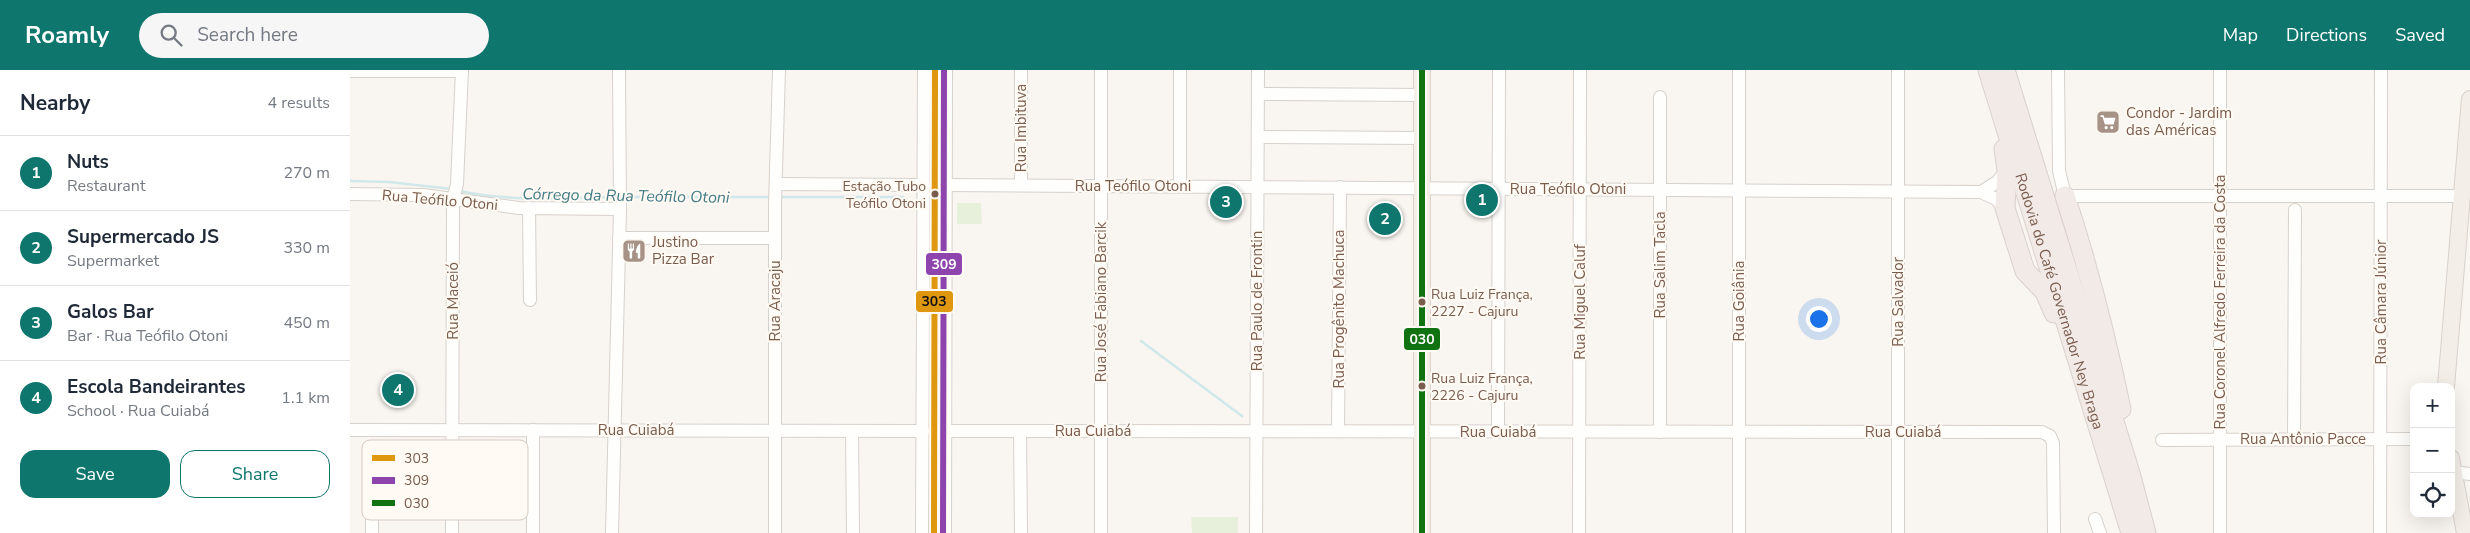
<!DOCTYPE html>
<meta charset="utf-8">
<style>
:root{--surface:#fff;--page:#f6f6f7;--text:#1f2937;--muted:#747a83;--line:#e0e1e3;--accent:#0f766e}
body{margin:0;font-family:"Nunito Sans",sans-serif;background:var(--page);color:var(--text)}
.controls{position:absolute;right:15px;bottom:15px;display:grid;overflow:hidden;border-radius:10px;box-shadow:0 5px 20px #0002}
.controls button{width:45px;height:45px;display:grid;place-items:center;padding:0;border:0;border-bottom:1px solid var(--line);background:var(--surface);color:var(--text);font:25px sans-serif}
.you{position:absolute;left:1468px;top:248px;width:18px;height:18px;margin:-12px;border:4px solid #fff;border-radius:50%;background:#1a73e8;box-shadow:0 0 0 8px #1a73e833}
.badge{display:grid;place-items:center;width:32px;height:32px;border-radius:50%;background:var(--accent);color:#fff;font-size:16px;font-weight:700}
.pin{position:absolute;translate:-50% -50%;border:2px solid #fff;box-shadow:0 1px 5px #0006}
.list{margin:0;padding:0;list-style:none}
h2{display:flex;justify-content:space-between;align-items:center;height:65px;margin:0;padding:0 20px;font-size:21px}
h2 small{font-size:16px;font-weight:400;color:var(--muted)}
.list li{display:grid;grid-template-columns:32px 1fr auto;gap:15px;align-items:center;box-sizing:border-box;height:75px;padding:0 20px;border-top:1px solid var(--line)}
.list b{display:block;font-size:19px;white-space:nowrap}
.list p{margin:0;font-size:16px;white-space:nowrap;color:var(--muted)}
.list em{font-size:16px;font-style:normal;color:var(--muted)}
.actions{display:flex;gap:10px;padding:15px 20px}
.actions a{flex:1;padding:11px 0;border:1px solid var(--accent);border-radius:15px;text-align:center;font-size:18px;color:var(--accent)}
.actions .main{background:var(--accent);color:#fff}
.icon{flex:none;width:28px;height:28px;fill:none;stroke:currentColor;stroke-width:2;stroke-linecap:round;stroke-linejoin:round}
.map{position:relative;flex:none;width:2120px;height:463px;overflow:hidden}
header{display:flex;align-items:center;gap:30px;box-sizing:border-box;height:70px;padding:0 25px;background:var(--accent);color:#fff}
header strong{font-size:24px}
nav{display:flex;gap:28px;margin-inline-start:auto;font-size:18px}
.search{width:350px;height:45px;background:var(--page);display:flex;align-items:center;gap:12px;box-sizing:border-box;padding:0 18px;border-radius:28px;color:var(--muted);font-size:19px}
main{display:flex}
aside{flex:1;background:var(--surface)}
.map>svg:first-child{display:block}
</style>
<header>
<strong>Roamly</strong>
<div class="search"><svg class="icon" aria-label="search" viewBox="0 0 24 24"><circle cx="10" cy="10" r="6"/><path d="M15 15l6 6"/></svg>Search here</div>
<nav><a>Map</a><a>Directions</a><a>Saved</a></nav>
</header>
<main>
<aside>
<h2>Nearby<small>4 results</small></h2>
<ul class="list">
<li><span class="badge">1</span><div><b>Nuts</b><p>Restaurant</p></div><em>270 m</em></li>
<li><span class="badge">2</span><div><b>Supermercado JS</b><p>Supermarket</p></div><em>330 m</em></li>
<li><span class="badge">3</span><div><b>Galos Bar</b><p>Bar · Rua Teófilo Otoni</p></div><em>450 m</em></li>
<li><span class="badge">4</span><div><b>Escola Bandeirantes</b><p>School · Rua Cuiabá</p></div><em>1.1 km</em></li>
</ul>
<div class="actions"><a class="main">Save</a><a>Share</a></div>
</aside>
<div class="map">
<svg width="2120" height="463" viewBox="0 0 2120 463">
<rect width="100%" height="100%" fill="#f9f5f0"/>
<g fill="#e7f0db">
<path d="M 607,133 L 631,133 L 632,154 L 607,154 Z"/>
<path d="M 841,447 L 888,447 L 888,463 L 842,463 Z"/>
</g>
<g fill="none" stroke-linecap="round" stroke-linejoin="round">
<g stroke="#d0e8ea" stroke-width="2.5">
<path d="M 0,111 L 39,112 L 102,119"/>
<path d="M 110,121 C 160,132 215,128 267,127"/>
<path d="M 275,127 L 422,127"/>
<path d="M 430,127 L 553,127"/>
<path d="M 791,271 L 892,346"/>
</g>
<g stroke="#d7d1cb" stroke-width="14">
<g id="minor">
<path d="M 1389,0 L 1389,463"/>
<path d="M 1708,0 L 1709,101 L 1715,126 L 2111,126"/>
<path d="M 0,1 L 112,1"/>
<path d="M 908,24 L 1072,25"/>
<path d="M 1310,27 L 1310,362"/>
<path d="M 908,67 L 1072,68"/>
<path d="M 426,114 L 574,115"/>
<path d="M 596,115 L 1631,122 L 1646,129 L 1655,138"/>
<path d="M 671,115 L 671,0"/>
<path d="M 830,116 L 830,0"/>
<path d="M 1631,122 L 1647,112 L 1657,100"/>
<path d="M 0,124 L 73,125 L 169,138 L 270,139"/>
<path d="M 179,138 L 180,230"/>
<path d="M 269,168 L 425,168"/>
<path d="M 0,360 L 573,361"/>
<path d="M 502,361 L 503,463"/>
<path d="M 595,361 L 1692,362 L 1700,366 L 1703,373 L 1704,463"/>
<path d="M 670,361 L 671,463"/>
<path d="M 988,361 L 990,117"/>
<path d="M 1148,362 L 1149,0"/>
<path d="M 1944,369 L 1945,140"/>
<path d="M 1812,370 L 2064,369"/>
<path d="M 2103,402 L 2120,404"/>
<path d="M 22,418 L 22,463"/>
<path d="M 1745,449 L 1750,463"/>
<path d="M 102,463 L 103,130 L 107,114 L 112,0"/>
<path d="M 183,463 L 183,360"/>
<path d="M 262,463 L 270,139 L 269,0"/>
<path d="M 425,463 L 425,134 L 429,0"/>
<path d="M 572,463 L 574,0"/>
<path d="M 595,463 L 596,0"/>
<path d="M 751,463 L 751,0"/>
<path d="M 906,463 L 908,0"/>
<path d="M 1229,463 L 1230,0"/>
<path d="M 1548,463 L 1548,0"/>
<path d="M 1870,463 L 1870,0"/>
<path d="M 2030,463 L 2031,0"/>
</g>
</g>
<g stroke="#dad1cc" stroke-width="18">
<g id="major">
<path d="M 2096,317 L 2120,29"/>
<path d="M 2101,388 L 2115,463"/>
<path d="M 1072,463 L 1072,0"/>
</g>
</g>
<g stroke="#dad1cc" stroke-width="21">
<g id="highway">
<path id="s1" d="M 1638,0 L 1781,463"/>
<path d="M 1655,0 L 1780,403 L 1796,463"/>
<path d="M 1654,79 L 1657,100 L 1655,138 L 1675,201 L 1695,222 L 1704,243"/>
<path d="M 1715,126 C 1738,196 1756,267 1771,339"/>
</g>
</g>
<use href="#minor" stroke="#fefefd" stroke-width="12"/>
<use href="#major" stroke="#f3eee8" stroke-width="16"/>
<use href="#highway" stroke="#f2eae7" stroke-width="19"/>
<g stroke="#fffaf3" stroke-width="10">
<path id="bus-1" d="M 584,463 L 585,0"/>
</g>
<g stroke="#fffaf3" stroke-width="10">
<path id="bus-2" d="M 593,463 L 594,0"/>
</g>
<g stroke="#fffaf3" stroke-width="10">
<path id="bus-3" d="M 1072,0 L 1072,463"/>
</g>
<use href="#bus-1" stroke="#de970f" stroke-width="6"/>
<use href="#bus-2" stroke="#8e44ad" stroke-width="6"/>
<use href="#bus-3" stroke="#107210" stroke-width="6"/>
</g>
<defs>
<g id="supermarket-square" transform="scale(1.25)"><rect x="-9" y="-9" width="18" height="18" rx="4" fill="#a69286" stroke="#fffaf3"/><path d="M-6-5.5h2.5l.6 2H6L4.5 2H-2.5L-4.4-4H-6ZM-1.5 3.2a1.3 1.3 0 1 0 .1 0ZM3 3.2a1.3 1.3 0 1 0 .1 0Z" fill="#fff"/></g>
<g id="restaurant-square" transform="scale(1.25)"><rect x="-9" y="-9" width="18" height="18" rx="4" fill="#a69286" stroke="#fffaf3"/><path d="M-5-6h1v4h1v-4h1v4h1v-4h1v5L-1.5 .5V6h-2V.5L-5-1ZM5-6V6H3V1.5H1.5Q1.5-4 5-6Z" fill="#fff"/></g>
</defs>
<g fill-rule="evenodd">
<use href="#supermarket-square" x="1758" y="52"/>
<use href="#restaurant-square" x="284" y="181"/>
</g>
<g fill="#7a5c4d" stroke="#fffaf3" stroke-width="2">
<circle cx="585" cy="124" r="4.5"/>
<circle cx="1072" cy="232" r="4.5"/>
<circle cx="1072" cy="316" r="4.5"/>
</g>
<g text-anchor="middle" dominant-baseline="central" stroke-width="4" stroke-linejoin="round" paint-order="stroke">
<g font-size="14" fill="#7a5c4d" stroke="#fffaf3" text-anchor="start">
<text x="576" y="116" text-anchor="end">Estação Tubo<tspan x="576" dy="17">Teófilo Otoni</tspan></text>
<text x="1081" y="224">Rua Luiz França,<tspan x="1081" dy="17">2227 - Cajuru</tspan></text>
<text x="1081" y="308">Rua Luiz França,<tspan x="1081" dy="17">2226 - Cajuru</tspan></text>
</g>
<g font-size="15" fill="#7a5c4d" stroke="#fffaf3" text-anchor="start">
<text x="1776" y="43">Condor - Jardim<tspan x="1776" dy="17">das Américas</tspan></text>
<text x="302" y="172">Justino<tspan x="302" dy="17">Pizza Bar</tspan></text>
</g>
<g font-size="15" fill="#7a5c4d" stroke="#fffaf3">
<text transform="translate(671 58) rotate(-90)">Rua Imbituva</text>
<text x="783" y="116">Rua Teófilo Otoni</text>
<text x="1218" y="119">Rua Teófilo Otoni</text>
<text transform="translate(90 130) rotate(5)">Rua Teófilo Otoni</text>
<text transform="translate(1310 195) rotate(-90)">Rua Salim Tacla</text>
<text transform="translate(103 231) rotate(-90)">Rua Maceió</text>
<text transform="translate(425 231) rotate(-90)">Rua Aracaju</text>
<text transform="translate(907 231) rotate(-90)">Rua Paulo de Frontin</text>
<text transform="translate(1389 231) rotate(-90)">Rua Goiânia</text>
<text stroke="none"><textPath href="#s1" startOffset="242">Rodovia do Café Governador Ney Braga</textPath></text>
<text transform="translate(751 232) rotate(-90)">Rua José Fabiano Barcik</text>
<text transform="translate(1230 232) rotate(-90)">Rua Miguel Caluf</text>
<text transform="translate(1548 232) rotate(-90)">Rua Salvador</text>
<text transform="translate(1870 232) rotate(-90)">Rua Coronel Alfredo Ferreira da Costa</text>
<text transform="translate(2031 232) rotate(-90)">Rua Câmara Júnior</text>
<text transform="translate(989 239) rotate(-90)">Rua Progênito Machuca</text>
<text x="286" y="360">Rua Cuiabá</text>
<text x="743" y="361">Rua Cuiabá</text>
<text x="1148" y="362">Rua Cuiabá</text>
<text x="1553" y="362">Rua Cuiabá</text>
<text x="1953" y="369">Rua Antônio Pacce</text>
</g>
<g font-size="16" font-style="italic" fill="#437c86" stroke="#fffaf3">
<text transform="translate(276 126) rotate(1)">Córrego da Rua Teófilo Otoni</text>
</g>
</g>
<rect x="12" y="370" width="166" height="80" rx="8" fill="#fffaf3" stroke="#d7cbc1" stroke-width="1"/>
<rect x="22" y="385" width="23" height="6" fill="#de970f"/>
<rect x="22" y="407" width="23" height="7" fill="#8e44ad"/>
<rect x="22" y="430" width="23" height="6" fill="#107210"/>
<g font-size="14" fill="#7a5c4d">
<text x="54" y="393">303</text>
<text x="54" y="415">309</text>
<text x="54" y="438">030</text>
</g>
<g stroke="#fffaf3" stroke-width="2">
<rect x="575" y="182" width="38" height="24" rx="5" fill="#8e44ad"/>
<rect x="565" y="220" width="39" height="23" rx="5" fill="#de970f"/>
<rect x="1053" y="257" width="38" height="24" rx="5" fill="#107210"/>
</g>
<g font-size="14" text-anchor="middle" font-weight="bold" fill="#fff">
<text x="594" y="199">309</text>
<text x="1072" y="274">030</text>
</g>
<g font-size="14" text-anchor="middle" font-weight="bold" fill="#111">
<text x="584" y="236">303</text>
</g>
</svg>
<div class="controls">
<button>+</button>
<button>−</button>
<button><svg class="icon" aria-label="locate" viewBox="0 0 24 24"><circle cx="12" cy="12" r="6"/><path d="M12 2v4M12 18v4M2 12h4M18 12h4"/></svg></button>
</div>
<div class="you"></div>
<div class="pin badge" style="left:1132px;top:130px">1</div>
<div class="pin badge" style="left:1035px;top:149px">2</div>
<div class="pin badge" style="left:876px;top:132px">3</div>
<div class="pin badge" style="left:48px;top:320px">4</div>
</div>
</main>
